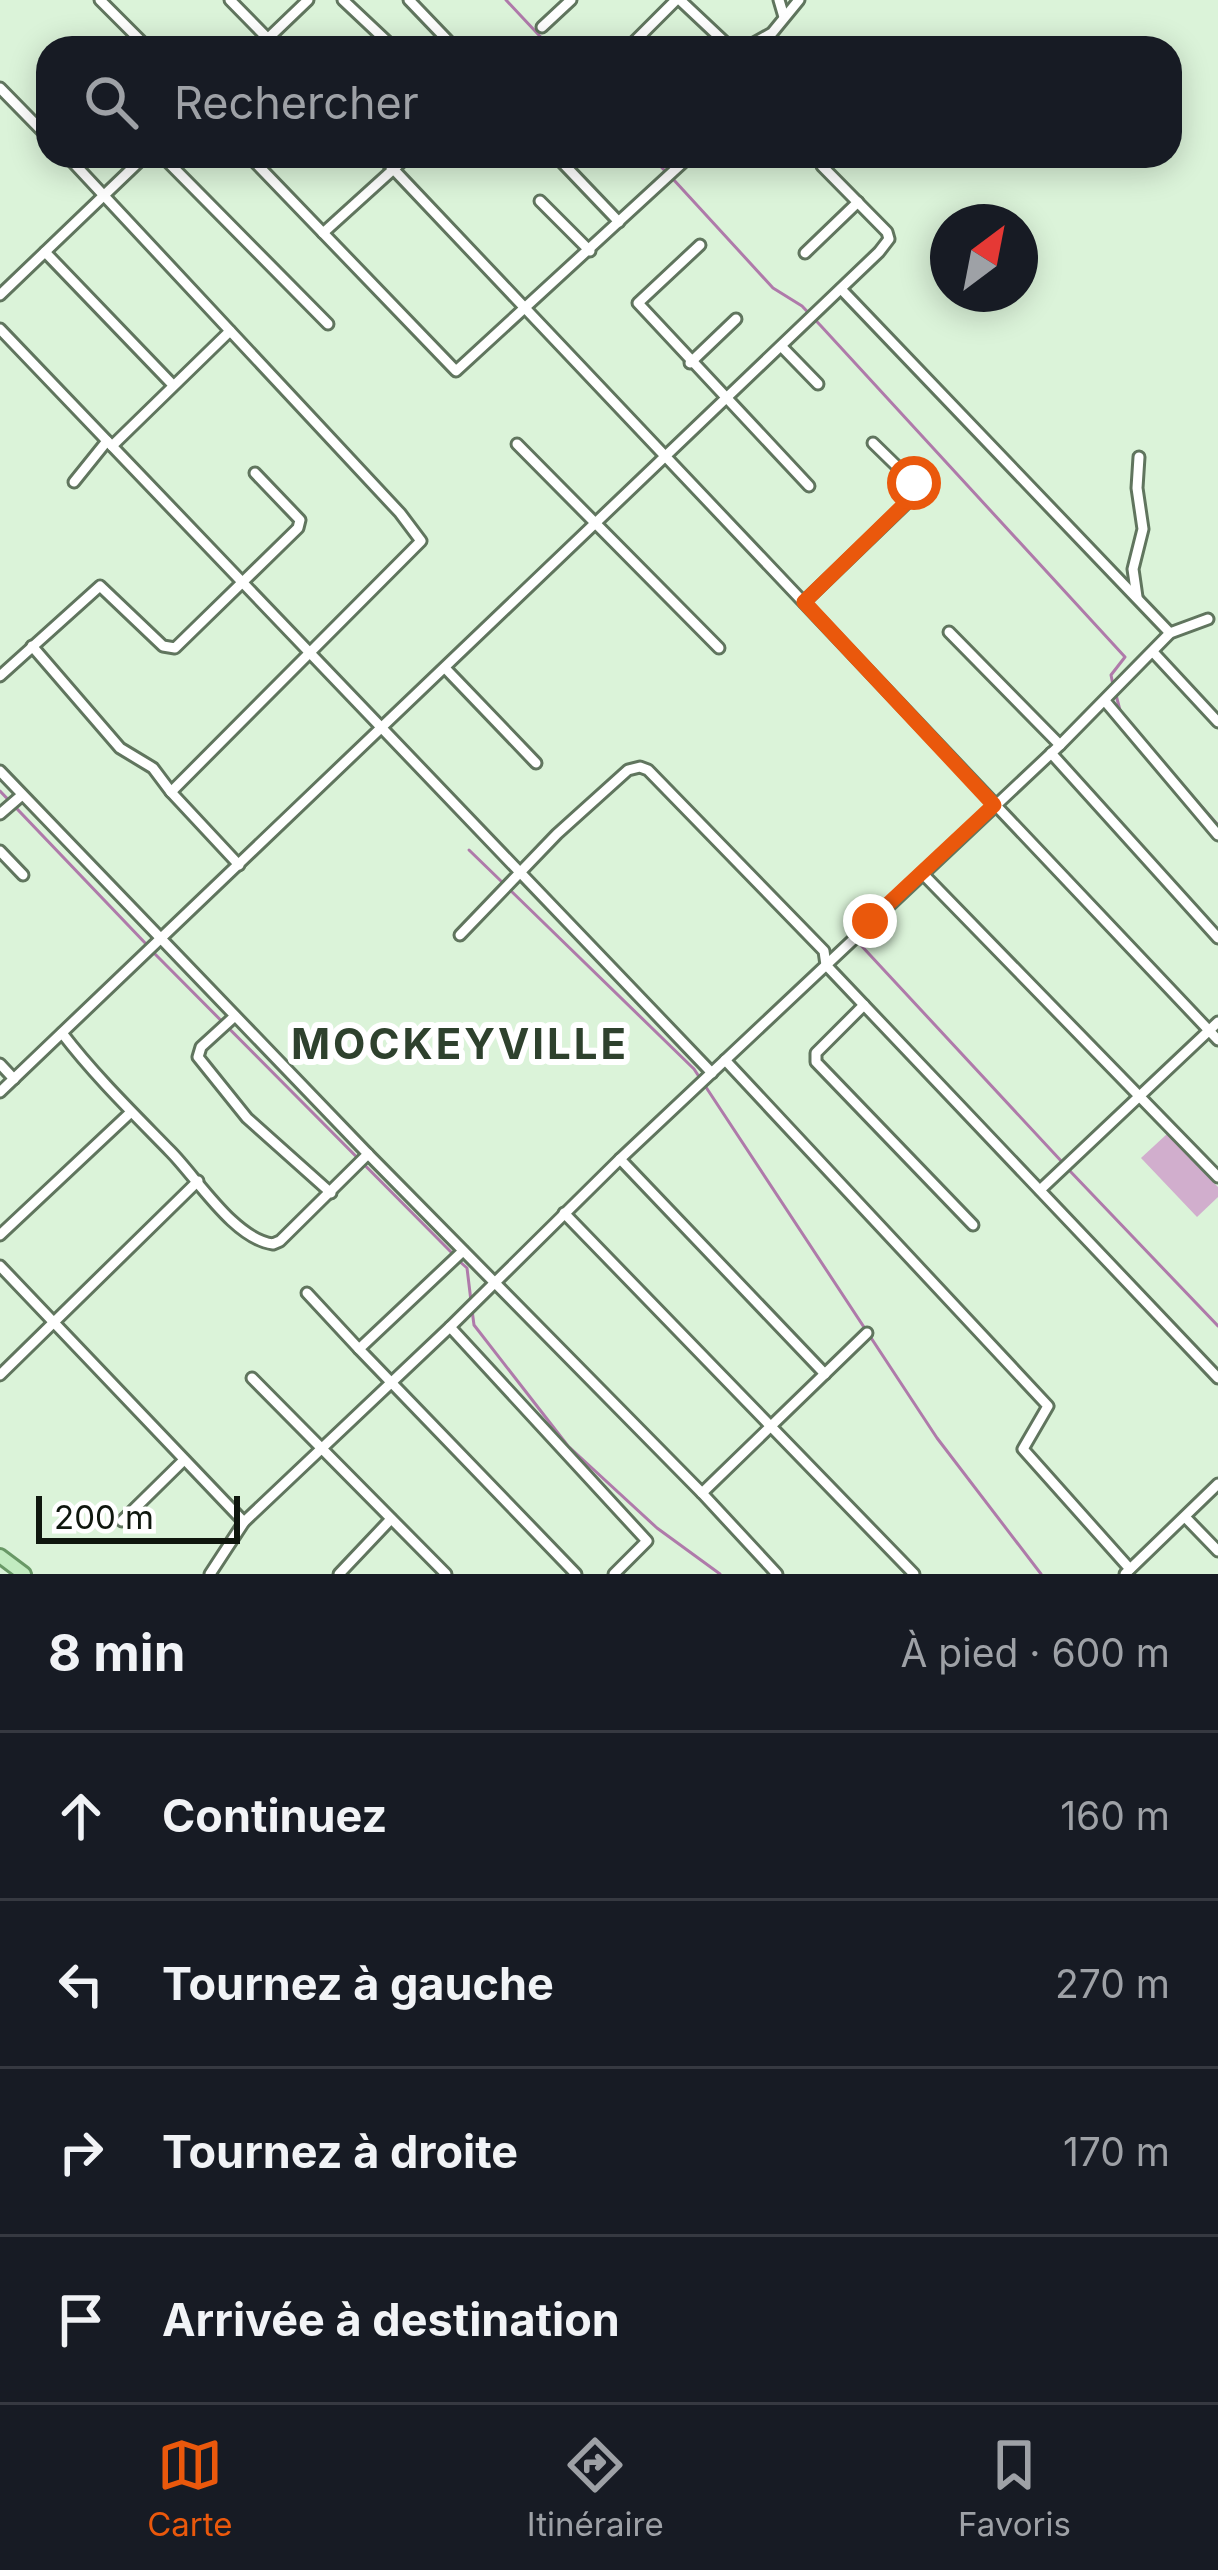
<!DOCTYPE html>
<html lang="fr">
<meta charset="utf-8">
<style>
:root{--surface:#171b24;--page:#20242c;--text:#f1f3f6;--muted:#9ea1a6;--line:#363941;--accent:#ea580c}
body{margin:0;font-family:Inter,sans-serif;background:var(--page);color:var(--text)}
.compass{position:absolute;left:930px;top:204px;width:108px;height:108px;border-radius:50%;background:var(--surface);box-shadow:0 6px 30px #0003;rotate:32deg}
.scale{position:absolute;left:36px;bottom:30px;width:204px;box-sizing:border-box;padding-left:12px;border:6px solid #0f170e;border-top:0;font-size:33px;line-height:42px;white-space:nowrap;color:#0f170e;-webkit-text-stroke:9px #fff;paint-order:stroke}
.stop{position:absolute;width:36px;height:36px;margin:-27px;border:9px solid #ea580c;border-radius:50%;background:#fff}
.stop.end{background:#ea580c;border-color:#fff;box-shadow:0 3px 12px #0008}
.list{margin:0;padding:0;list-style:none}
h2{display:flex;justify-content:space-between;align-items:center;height:156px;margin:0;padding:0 48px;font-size:51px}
h2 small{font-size:39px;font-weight:400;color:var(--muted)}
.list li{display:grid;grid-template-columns:78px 1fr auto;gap:36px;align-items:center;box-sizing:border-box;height:168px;padding:0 48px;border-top:3px solid var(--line)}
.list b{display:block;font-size:45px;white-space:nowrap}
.list em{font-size:39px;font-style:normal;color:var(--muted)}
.icon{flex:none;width:66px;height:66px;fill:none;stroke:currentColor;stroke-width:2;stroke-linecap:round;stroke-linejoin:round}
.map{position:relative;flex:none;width:1218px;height:1574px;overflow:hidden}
.search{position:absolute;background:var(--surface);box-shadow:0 6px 30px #0003;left:36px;right:36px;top:36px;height:132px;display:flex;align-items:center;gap:30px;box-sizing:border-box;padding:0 42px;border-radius:36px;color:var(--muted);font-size:45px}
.sheet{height:828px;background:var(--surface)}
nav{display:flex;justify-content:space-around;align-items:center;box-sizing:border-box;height:168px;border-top:3px solid var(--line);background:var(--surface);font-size:33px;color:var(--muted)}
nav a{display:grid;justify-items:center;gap:6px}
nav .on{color:var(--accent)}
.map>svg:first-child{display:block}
</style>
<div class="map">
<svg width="1218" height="1574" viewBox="0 0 1218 1574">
<rect width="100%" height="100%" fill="#dbf3d9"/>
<path fill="#d1aecd" d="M 1167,1134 L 1218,1187 L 1218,1197 L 1197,1217 L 1141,1158 Z"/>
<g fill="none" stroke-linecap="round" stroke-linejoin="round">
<g stroke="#af7aaa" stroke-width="3">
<path d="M 506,0 L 551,48"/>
<path d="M 651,156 L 666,172"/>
<path d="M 673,179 L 773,288 L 802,306 L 821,326 L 1125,657 L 1111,675 L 1113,685"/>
<path d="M 1116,695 L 1121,714"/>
<path d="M 1178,780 L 1218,825"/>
<path d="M 0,791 L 148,946"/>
<path d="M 469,850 L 502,882"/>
<path d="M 509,889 L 694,1069 L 937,1438 L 1041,1574"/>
<path d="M 857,941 L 1063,1163"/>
<path d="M 154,953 L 452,1253"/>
<path d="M 1069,1170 L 1218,1326"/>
<path d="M 458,1260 L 467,1268 L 471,1301"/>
<path d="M 472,1310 L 474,1325 L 568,1446 L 657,1528 L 720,1574"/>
</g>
<g stroke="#60755e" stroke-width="15">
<g id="minor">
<path d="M 100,0 L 148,48"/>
<path d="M 230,0 L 277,48"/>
<path d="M 343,0 L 394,48"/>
<path d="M 409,0 L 455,48"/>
<path d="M 680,0 L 731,48"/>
<path d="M 779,0 L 784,17"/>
<path d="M 542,27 L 571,0"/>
<path d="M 258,48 L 308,0"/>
<path d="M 628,48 L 676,0"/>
<path d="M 745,48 L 772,33 L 799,0"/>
<path d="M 0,88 L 48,137"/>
<path d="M 67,156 L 400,513 L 421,541 L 171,792 L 239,865"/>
<path d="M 162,156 L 328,324"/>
<path d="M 249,156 L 456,371 L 690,156"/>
<path d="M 381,156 L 1218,1040"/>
<path d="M 556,156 L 619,222"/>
<path d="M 540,201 L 590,251"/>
<path d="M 323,233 L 408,156"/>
<path d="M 700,245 L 638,303 L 809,486"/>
<path d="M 45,252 L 172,384"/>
<path d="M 805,253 L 858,202"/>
<path d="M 841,289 L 1170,633"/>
<path d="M 0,295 L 145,156"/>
<path d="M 0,329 L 712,1073"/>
<path d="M 782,347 L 818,384"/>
<path d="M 690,363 L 736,319"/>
<path d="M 517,444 L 719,648"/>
<path d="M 112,446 L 230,331"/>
<path d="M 74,482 L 107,441"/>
<path d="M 1137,597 L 1133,569 L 1143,529 L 1137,488 L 1139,457"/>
<path d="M 804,602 L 915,495 L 914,483 L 873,443"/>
<path d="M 949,632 L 1060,745"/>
<path d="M 32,646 L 120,748 L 153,768 L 171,792"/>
<path d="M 1153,652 L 1218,722"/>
<path d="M 445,668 L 536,763"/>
<path d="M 0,676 L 100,586 L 163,646 L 175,648 L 298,528 L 300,520 L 255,473"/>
<path d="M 1105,701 L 1218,835"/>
<path d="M 1051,753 L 1218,938"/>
<path d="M 0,771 L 368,1154 L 702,1493"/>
<path d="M 0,814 L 22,795"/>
<path d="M 0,851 L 23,875"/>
<path d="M 922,873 L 1218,1177"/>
<path d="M 460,935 L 557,834 L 628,770 L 640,767 L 648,770 L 824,951 L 826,965 L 1218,1378"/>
<path d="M 864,1005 L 816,1053 L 816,1062 L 973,1225"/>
<path d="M 235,1016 L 201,1047 L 198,1057 L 247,1118 L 331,1193"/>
<path d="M 62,1033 C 95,1076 132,1112 170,1151 C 197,1178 234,1239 273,1244 L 280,1241 L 368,1154"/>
<path d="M 725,1060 L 1048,1406 L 1023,1449 L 1130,1569"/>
<path d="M 0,1064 L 14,1079"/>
<path d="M 0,1092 L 879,252 L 889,239 L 887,232 L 822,166"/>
<path d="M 620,1159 L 825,1374"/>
<path d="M 1040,1190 L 1218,1022"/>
<path d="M 564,1213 L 914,1574"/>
<path d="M 0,1235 L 130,1113"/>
<path d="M 463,1251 L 359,1349 L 576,1574"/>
<path d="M 0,1266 L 244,1522"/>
<path d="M 307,1293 L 359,1349"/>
<path d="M 450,1327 L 647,1541 L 614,1574"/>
<path d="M 0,1375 L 198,1181"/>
<path d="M 252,1378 L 446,1574"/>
<path d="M 1185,1517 L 1218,1551"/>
<path d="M 122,1521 L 184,1460"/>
<path d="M 210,1574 L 244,1522 L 450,1327 L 620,1159 L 1060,745 L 1170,633 L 1208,619"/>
<path d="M 339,1574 L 391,1519"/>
<path d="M 777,1574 L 702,1493 L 867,1333"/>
<path d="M 1125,1574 L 1218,1484"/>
</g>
</g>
<g stroke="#699866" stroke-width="18">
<path id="major" d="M 0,1556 L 24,1574"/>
</g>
<use href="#minor" stroke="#fff" stroke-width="9"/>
<use href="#major" stroke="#c2ebc0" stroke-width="12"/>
</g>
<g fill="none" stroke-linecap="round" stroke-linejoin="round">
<path stroke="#ea580c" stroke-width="15" d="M 870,921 L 994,805 L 804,602 L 914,495 L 914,483"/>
</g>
<g text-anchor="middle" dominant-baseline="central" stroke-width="12" stroke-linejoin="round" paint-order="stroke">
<g font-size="42" font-weight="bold" letter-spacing="3" fill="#2e412d" stroke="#fff">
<text x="460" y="1043">MOCKEYVILLE</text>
</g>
</g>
</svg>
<svg class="compass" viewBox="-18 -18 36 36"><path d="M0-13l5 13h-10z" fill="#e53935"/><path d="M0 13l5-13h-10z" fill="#9ea1a6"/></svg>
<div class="scale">200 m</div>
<div class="stop" style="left:914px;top:483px"></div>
<div class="stop end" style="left:870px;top:921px"></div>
<div class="search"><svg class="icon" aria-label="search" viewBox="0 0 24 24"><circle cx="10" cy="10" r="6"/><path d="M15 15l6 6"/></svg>Rechercher</div>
</div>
<section class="sheet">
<h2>8 min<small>À pied · 600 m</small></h2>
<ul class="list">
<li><svg class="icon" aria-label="ahead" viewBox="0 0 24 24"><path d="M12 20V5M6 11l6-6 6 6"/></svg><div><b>Continuez</b></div><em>160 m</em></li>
<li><svg class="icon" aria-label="left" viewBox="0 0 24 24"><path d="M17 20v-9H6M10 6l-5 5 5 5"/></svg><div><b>Tournez à gauche</b></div><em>270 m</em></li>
<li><svg class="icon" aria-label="right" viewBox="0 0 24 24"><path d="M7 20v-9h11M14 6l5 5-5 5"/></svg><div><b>Tournez à droite</b></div><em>170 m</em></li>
<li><svg class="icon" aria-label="arrive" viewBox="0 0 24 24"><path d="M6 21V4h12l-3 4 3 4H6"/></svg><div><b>Arrivée à destination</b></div></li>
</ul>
</section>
<nav>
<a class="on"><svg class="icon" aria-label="map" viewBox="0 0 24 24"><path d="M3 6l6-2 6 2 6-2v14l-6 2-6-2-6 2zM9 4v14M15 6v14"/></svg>Carte</a>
<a><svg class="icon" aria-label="directions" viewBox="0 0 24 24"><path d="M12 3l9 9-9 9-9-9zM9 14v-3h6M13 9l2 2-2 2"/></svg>Itinéraire</a>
<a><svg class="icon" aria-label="saved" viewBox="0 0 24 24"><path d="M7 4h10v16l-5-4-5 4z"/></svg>Favoris</a>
</nav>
